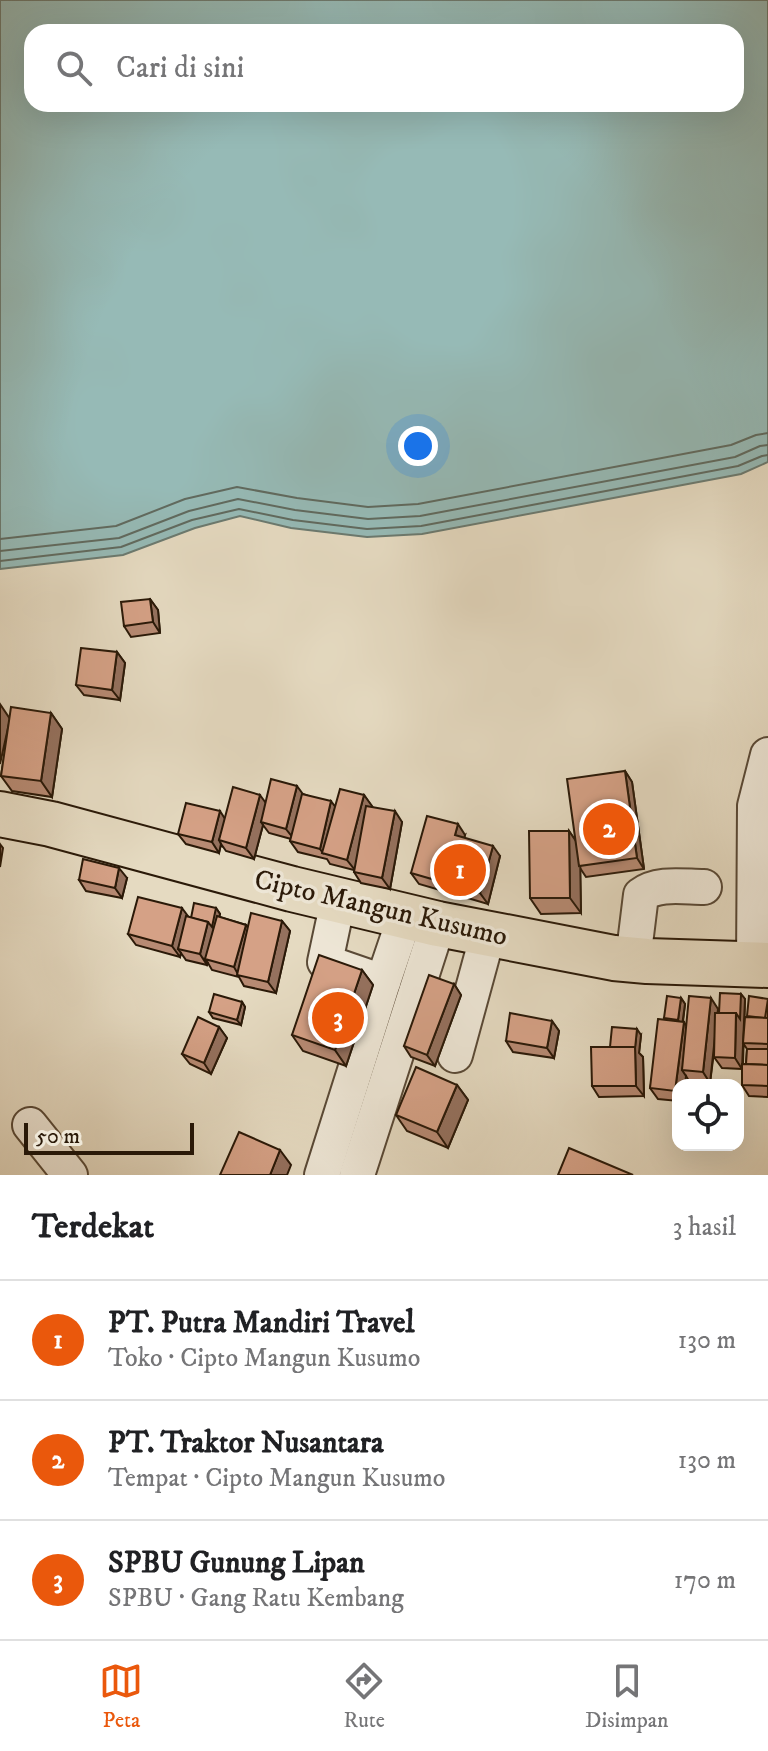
<!DOCTYPE html>
<html lang="id">
<meta charset="utf-8">
<style>
:root{--surface:#fff;--page:#f6f6f6;--text:#202124;--muted:#757577;--line:#e0e0e0;--accent:#ea580c}
body{margin:0;font-family:"IM FELL DW Pica",serif;background:var(--page);color:var(--text)}
.controls{position:absolute;right:24px;bottom:24px;display:grid;overflow:hidden;border-radius:16px;box-shadow:0 8px 32px #0002}
.controls button{width:72px;height:72px;display:grid;place-items:center;padding:0;border:0;border-bottom:2px solid var(--line);background:var(--surface);color:var(--text);font:40px sans-serif}
.scale{position:absolute;left:24px;bottom:20px;width:170px;box-sizing:border-box;padding-left:8px;border:4px solid #2a1908;border-top:0;font-size:22px;line-height:28px;white-space:nowrap;color:#2a1908;-webkit-text-stroke:6px #eee7d7;paint-order:stroke}
.you{position:absolute;left:418px;top:446px;width:28px;height:28px;margin:-20px;border:6px solid #fff;border-radius:50%;background:#1a73e8;box-shadow:0 0 0 12px #1a73e833}
.badge{display:grid;place-items:center;width:52px;height:52px;border-radius:50%;background:var(--accent);color:#fff;font-size:26px;font-weight:700}
.pin{position:absolute;translate:-50% -50%;border:4px solid #fff;box-shadow:0 2px 8px #0006}
.list{margin:0;padding:0;list-style:none}
h2{display:flex;justify-content:space-between;align-items:center;height:104px;margin:0;padding:0 32px;font-size:34px}
h2 small{font-size:26px;font-weight:400;color:var(--muted)}
.list li{display:grid;grid-template-columns:52px 1fr auto;gap:24px;align-items:center;box-sizing:border-box;height:120px;padding:0 32px;border-top:2px solid var(--line)}
.list b{display:block;font-size:30px;white-space:nowrap}
.list p{margin:0;font-size:26px;white-space:nowrap;color:var(--muted)}
.list em{font-size:26px;font-style:normal;color:var(--muted)}
.icon{flex:none;width:44px;height:44px;fill:none;stroke:currentColor;stroke-width:2;stroke-linecap:round;stroke-linejoin:round}
.map{position:relative;flex:none;width:768px;height:1175px;overflow:hidden}
.search{position:absolute;background:var(--surface);box-shadow:0 8px 32px #0002;left:24px;right:24px;top:24px;height:88px;display:flex;align-items:center;gap:20px;box-sizing:border-box;padding:0 28px;border-radius:24px;color:var(--muted);font-size:30px}
.sheet{height:464px;background:var(--surface)}
nav{display:flex;justify-content:space-around;align-items:center;box-sizing:border-box;height:112px;border-top:2px solid var(--line);background:var(--surface);font-size:22px;color:var(--muted)}
nav a{display:grid;justify-items:center;gap:4px}
nav .on{color:var(--accent)}
.map>svg:first-child{display:block}
</style>
<div class="map">
<svg width="768" height="1175" viewBox="0 0 768 1175">
<rect width="100%" height="100%" fill="#e5dac1"/>
<filter id="stains"><feTurbulence type="fractalNoise" baseFrequency=".0025" numOctaves="4"/><feColorMatrix values="0 0 0 0 .2 0 0 0 0 .09 0 0 0 0 .02 0 0 0 .5 -.17"/></filter>
<radialGradient id="worn" r=".72"><stop offset=".6" stop-color="#630" stop-opacity="0"/><stop offset="1" stop-color="#630" stop-opacity=".3"/></radialGradient>
<path fill="#96bab6" stroke="#6b7a70" stroke-width="2" fill-rule="evenodd" d="M 0,0 L 768,0 L 768,462 L 741,474 L 422,534 L 367,537 L 291,528 L 240,516 L 195,528 L 123,555 L 0,569 ZM 32,32 L 736,32 L 736,104 L 32,104 Z"/>
<g fill="none" stroke-linecap="round" stroke-linejoin="round">
<g stroke="#606a5f" stroke-width="2">
<path d="M 0,539 L 116,526 L 185,499 L 237,487 L 297,498 L 368,507 L 418,504 L 731,445 L 756,435 L 768,433"/>
<path d="M 0,551 L 119,538 L 189,511 L 238,499 L 295,510 L 368,519 L 420,516 L 735,457 L 760,446 L 768,445"/>
<path d="M 0,561 L 121,547 L 192,520 L 239,509 L 293,520 L 367,529 L 421,526 L 738,466 L 762,456 L 768,455"/>
</g>
<g stroke="#594936" stroke-width="38">
<g id="minor">
<path d="M 338,901 L 325,962 L 383,982 L 405,917"/>
<path d="M 633,960 L 641,895 C 658,882 684,887 704,887"/>
<path d="M 754,964 L 755,806 L 768,755"/>
<path d="M 455,1055 L 488,934"/>
<path d="M 30,1125 L 70,1175"/>
<path d="M 322,1175 L 383,982"/>
<path d="M 357,1175 L 438,924"/>
</g>
</g>
<g stroke="#2a1908" stroke-width="48">
<path id="highway" d="M 0,814 L 51,824 L 292,889 L 438,924 L 614,958 L 647,961 L 768,965"/>
</g>
<use href="#minor" stroke="#eee7d7" stroke-width="34"/>
<use href="#highway" stroke="#e5dac1" stroke-width="44"/>
</g>
<g fill="#b78a73" stroke="#2a1908" stroke-width="2">
<path d="M 150,599 L 158,610 L 160,633 L 131,637 L 124,626 Z"/>
<path d="M 117,652 L 125,663 L 120,700 L 84,695 L 76,685 Z"/>
<path d="M 51,713 L 62,729 L 52,797 L 12,791 L 1,776 L 10,718 Z"/>
<path d="M 625,771 L 632,782 L 644,869 L 586,877 L 580,868 L 581,913 L 541,914 L 530,898 L 569,831 L 575,840 Z"/>
<path d="M 303,794 L 335,806 L 364,795 L 372,807 L 402,822 L 390,889 L 361,883 L 354,872 L 354,870 L 330,864 L 327,859 L 298,852 L 290,841 L 291,839 L 269,833 L 263,825 L 254,859 L 226,851 L 221,844 L 219,853 L 186,844 L 178,834 L 225,818 L 266,803 Z"/>
<path d="M 465,835 L 464,838 L 500,856 L 488,904 L 419,884 L 411,873 Z"/>
<path d="M 127,878 L 122,898 L 86,891 L 79,880 Z"/>
<path d="M 216,908 L 220,914 L 219,917 L 246,925 L 248,927 L 282,921 L 290,931 L 276,993 L 244,986 L 239,977 L 212,970 L 208,963 L 207,965 L 186,960 L 181,953 L 180,957 L 136,945 L 128,934 L 188,917 L 191,918 Z"/>
<path d="M 362,970 L 373,985 L 346,1066 L 303,1051 L 292,1035 Z"/>
<path d="M 454,984 L 461,995 L 435,1066 L 411,1057 L 404,1046 Z"/>
<path d="M 741,994 L 745,999 L 743,1064 L 746,1064 L 747,1049 L 743,1043 L 747,1017 L 768,999 L 768,1097 L 749,1096 L 742,1085 L 742,1069 L 722,1068 L 714,1057 L 715,1044 L 710,1083 L 689,1081 L 686,1076 L 678,1085 L 678,1101 L 658,1099 L 650,1088 L 666,1020 L 664,1018 L 681,998 L 685,1004 L 683,1022 L 686,1026 L 718,1009 L 718,1013 L 719,1013 Z"/>
<path d="M 242,1002 L 245,1007 L 241,1025 L 213,1018 L 209,1012 Z"/>
<path d="M 552,1021 L 559,1031 L 554,1058 L 513,1052 L 506,1041 Z"/>
<path d="M 219,1027 L 227,1038 L 211,1074 L 190,1064 L 182,1054 Z"/>
<path d="M 641,1035 L 639,1053 L 643,1057 L 644,1096 L 599,1097 L 592,1086 Z"/>
<path d="M 457,1085 L 468,1100 L 448,1148 L 407,1131 L 396,1115 Z"/>
</g>
<g fill="#95715e" stroke="#2a1908" stroke-width="2">
<path d="M 150,599 L 158,610 L 160,633 L 153,622 Z"/>
<path d="M 117,652 L 125,663 L 120,700 L 112,690 Z"/>
<path d="M 0,704 L 10,719 L 0,764 Z"/>
<path d="M 51,713 L 62,729 L 52,797 L 41,781 Z"/>
<path d="M 625,771 L 632,782 L 644,869 L 637,858 Z"/>
<path d="M 297,786 L 305,797 L 294,839 L 286,829 Z"/>
<path d="M 260,795 L 268,806 L 261,822 L 263,825 L 254,859 L 246,848 Z"/>
<path d="M 364,795 L 372,806 L 355,870 L 347,860 Z"/>
<path d="M 331,801 L 339,812 L 323,853 L 320,849 Z"/>
<path d="M 220,811 L 227,822 L 219,840 L 221,844 L 219,853 L 212,842 Z"/>
<path d="M 395,811 L 402,822 L 390,889 L 382,878 Z"/>
<path d="M 458,824 L 465,835 L 462,846 L 455,835 Z"/>
<path d="M 569,831 L 580,847 L 581,913 L 570,898 Z"/>
<path d="M 0,844 L 3,848 L 0,867 Z"/>
<path d="M 493,846 L 500,856 L 488,904 L 480,893 Z"/>
<path d="M 119,868 L 127,878 L 122,898 L 115,888 Z"/>
<path d="M 182,908 L 190,919 L 178,949 L 181,953 L 180,957 L 172,946 Z"/>
<path d="M 216,908 L 220,914 L 209,960 L 205,959 L 208,963 L 207,965 L 200,954 L 208,922 Z"/>
<path d="M 282,921 L 290,931 L 276,993 L 268,982 Z"/>
<path d="M 246,925 L 254,935 L 239,976 L 234,967 Z"/>
<path d="M 362,970 L 373,985 L 346,1066 L 335,1050 Z"/>
<path d="M 454,984 L 461,995 L 435,1066 L 427,1055 Z"/>
<path d="M 741,994 L 745,999 L 742,1069 L 735,1058 L 736,1013 Z"/>
<path d="M 681,998 L 685,1004 L 682,1026 L 678,1020 Z"/>
<path d="M 711,998 L 718,1009 L 710,1083 L 703,1072 Z"/>
<path d="M 242,1002 L 245,1007 L 241,1025 L 237,1020 Z"/>
<path d="M 552,1021 L 559,1031 L 554,1058 L 547,1048 Z"/>
<path d="M 684,1022 L 691,1033 L 682,1070 L 686,1076 L 685,1085 L 678,1085 L 678,1095 L 675,1091 Z"/>
<path d="M 219,1027 L 227,1038 L 211,1074 L 204,1063 Z"/>
<path d="M 637,1029 L 641,1035 L 639,1053 L 643,1057 L 644,1096 L 636,1086 L 635,1047 Z"/>
<path d="M 457,1085 L 468,1100 L 448,1148 L 437,1132 Z"/>
<path d="M 280,1150 L 291,1165 L 287,1175 L 270,1175 Z"/>
</g>
<g fill="#d5a186" stroke="#2a1908" stroke-width="2">
<path d="M 150,599 L 153,622 L 124,626 L 121,602 Z"/>
<path d="M 81,648 L 117,652 L 112,690 L 76,685 Z"/>
<path d="M 11,707 L 51,713 L 41,781 L 1,776 Z"/>
<path d="M 625,771 L 637,858 L 579,866 L 567,779 Z"/>
<path d="M 271,779 L 297,786 L 286,829 L 261,822 Z"/>
<path d="M 233,787 L 260,795 L 246,848 L 219,840 Z"/>
<path d="M 340,789 L 364,795 L 347,860 L 322,853 Z"/>
<path d="M 302,794 L 331,801 L 320,849 L 290,841 Z"/>
<path d="M 186,803 L 220,811 L 212,842 L 178,834 Z"/>
<path d="M 366,806 L 395,811 L 382,878 L 354,872 Z"/>
<path d="M 427,816 L 458,824 L 455,835 L 493,846 L 480,893 L 411,873 Z"/>
<path d="M 529,831 L 569,831 L 570,898 L 530,898 Z"/>
<path d="M 83,859 L 119,868 L 115,888 L 79,880 Z"/>
<path d="M 138,897 L 182,908 L 172,946 L 128,934 Z"/>
<path d="M 194,903 L 216,908 L 212,927 L 208,922 L 191,918 Z"/>
<path d="M 251,913 L 282,921 L 268,982 L 237,975 Z"/>
<path d="M 186,916 L 208,922 L 200,954 L 178,949 Z"/>
<path d="M 217,916 L 246,925 L 234,967 L 205,959 Z"/>
<path d="M 319,955 L 362,970 L 335,1050 L 292,1035 Z"/>
<path d="M 429,975 L 454,984 L 427,1055 L 404,1046 Z"/>
<path d="M 720,993 L 741,994 L 740,1019 L 736,1013 L 719,1013 Z"/>
<path d="M 214,994 L 242,1002 L 237,1020 L 209,1012 Z"/>
<path d="M 667,996 L 681,998 L 678,1020 L 664,1018 Z"/>
<path d="M 689,996 L 711,998 L 703,1072 L 682,1070 Z"/>
<path d="M 749,996 L 768,999 L 765,1018 L 747,1016 Z"/>
<path d="M 510,1013 L 552,1021 L 547,1048 L 506,1041 Z"/>
<path d="M 715,1013 L 736,1013 L 735,1058 L 714,1057 Z"/>
<path d="M 198,1017 L 219,1027 L 204,1063 L 182,1054 Z"/>
<path d="M 745,1017 L 768,1018 L 768,1044 L 743,1043 Z"/>
<path d="M 658,1019 L 684,1022 L 675,1091 L 650,1088 Z"/>
<path d="M 612,1027 L 637,1029 L 635,1049 L 635,1047 L 610,1047 Z"/>
<path d="M 591,1047 L 635,1047 L 636,1086 L 592,1086 Z"/>
<path d="M 747,1049 L 768,1049 L 768,1065 L 746,1064 Z"/>
<path d="M 742,1064 L 768,1065 L 768,1086 L 742,1085 Z"/>
<path d="M 416,1067 L 457,1085 L 437,1132 L 396,1115 Z"/>
<path d="M 239,1132 L 280,1150 L 270,1175 L 220,1175 Z"/>
<path d="M 569,1148 L 633,1175 L 558,1175 Z"/>
</g>
<g text-anchor="middle" dominant-baseline="central" stroke-width="7" stroke-linejoin="round" paint-order="stroke">
<g font-size="28" fill="#2a1908" stroke="#eee7d7">
<text transform="translate(381 908) rotate(13)">Cipto Mangun Kusumo</text>
</g>
</g>
<rect width="100%" height="100%" filter="url(#stains)"/>
<rect width="100%" height="100%" fill="url(#worn)"/>
</svg>
<div class="controls">
<button><svg class="icon" aria-label="locate" viewBox="0 0 24 24"><circle cx="12" cy="12" r="6"/><path d="M12 2v4M12 18v4M2 12h4M18 12h4"/></svg></button>
</div>
<div class="scale">50 m</div>
<div class="you"></div>
<div class="pin badge" style="left:460px;top:870px">1</div>
<div class="pin badge" style="left:609px;top:829px">2</div>
<div class="pin badge" style="left:338px;top:1018px">3</div>
<div class="search"><svg class="icon" aria-label="search" viewBox="0 0 24 24"><circle cx="10" cy="10" r="6"/><path d="M15 15l6 6"/></svg>Cari di sini</div>
</div>
<section class="sheet">
<h2>Terdekat<small>3 hasil</small></h2>
<ul class="list">
<li><span class="badge">1</span><div><b>PT. Putra Mandiri Travel</b><p>Toko · Cipto Mangun Kusumo</p></div><em>130 m</em></li>
<li><span class="badge">2</span><div><b>PT. Traktor Nusantara</b><p>Tempat · Cipto Mangun Kusumo</p></div><em>130 m</em></li>
<li><span class="badge">3</span><div><b>SPBU Gunung Lipan</b><p>SPBU · Gang Ratu Kembang</p></div><em>170 m</em></li>
</ul>
</section>
<nav>
<a class="on"><svg class="icon" aria-label="map" viewBox="0 0 24 24"><path d="M3 6l6-2 6 2 6-2v14l-6 2-6-2-6 2zM9 4v14M15 6v14"/></svg>Peta</a>
<a><svg class="icon" aria-label="directions" viewBox="0 0 24 24"><path d="M12 3l9 9-9 9-9-9zM9 14v-3h6M13 9l2 2-2 2"/></svg>Rute</a>
<a><svg class="icon" aria-label="saved" viewBox="0 0 24 24"><path d="M7 4h10v16l-5-4-5 4z"/></svg>Disimpan</a>
</nav>
